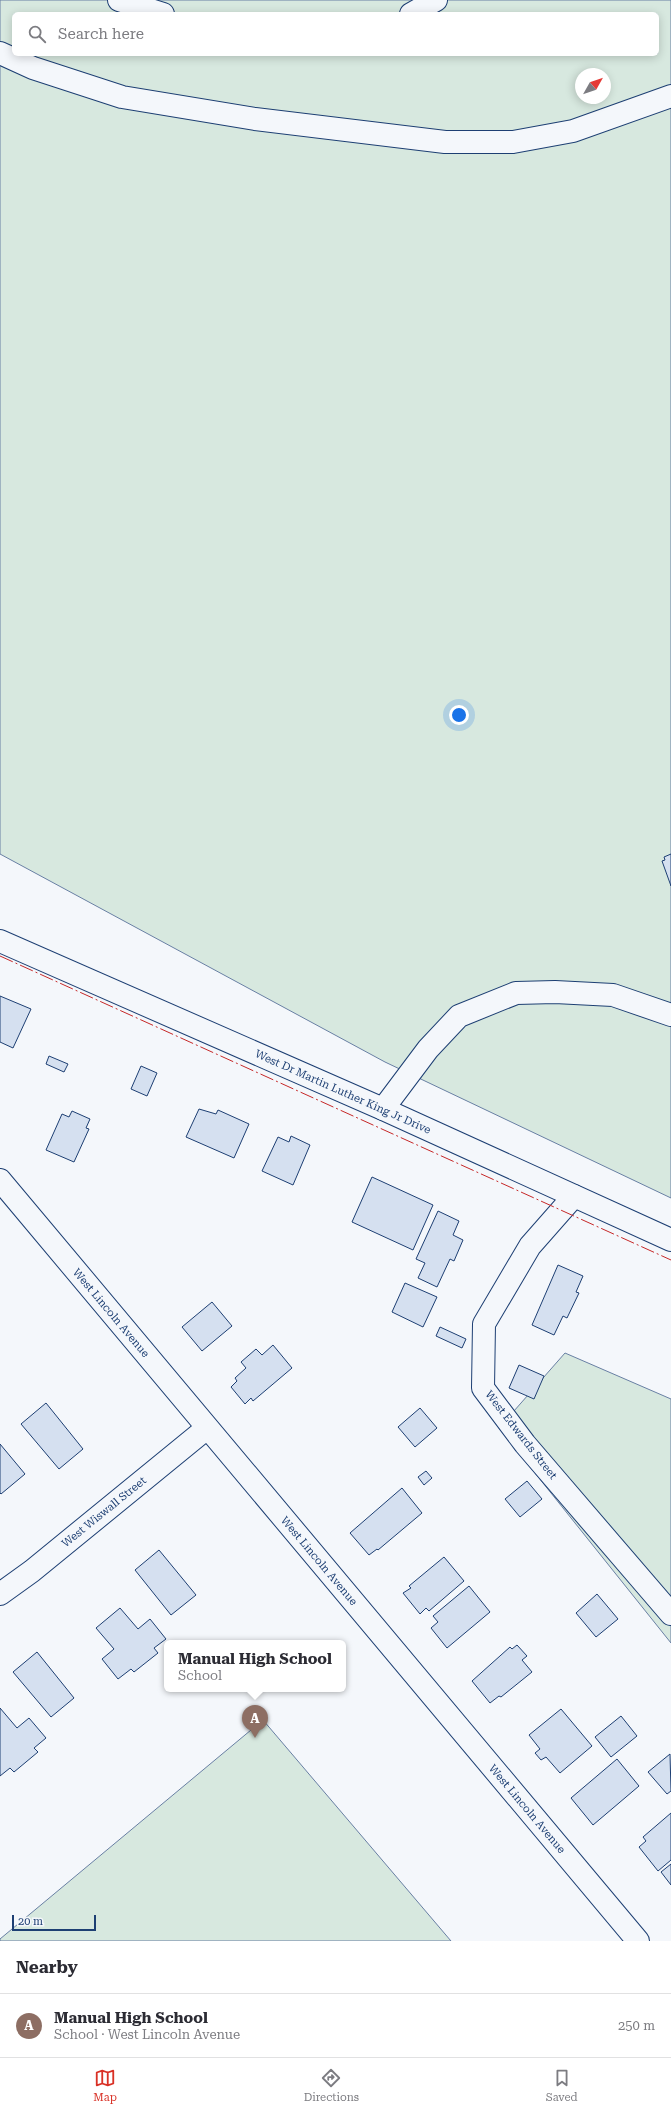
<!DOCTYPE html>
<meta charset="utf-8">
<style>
:root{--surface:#fff;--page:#f7f7f7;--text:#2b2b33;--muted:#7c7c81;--line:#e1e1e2;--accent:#d93025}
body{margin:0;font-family:"Roboto Serif",serif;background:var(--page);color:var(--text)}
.compass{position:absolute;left:575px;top:68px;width:36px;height:36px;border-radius:50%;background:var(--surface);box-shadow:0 2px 10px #0003;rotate:50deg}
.scale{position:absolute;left:12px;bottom:10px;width:84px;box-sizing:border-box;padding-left:4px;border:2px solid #1d3f73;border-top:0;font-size:11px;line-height:14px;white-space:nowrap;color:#1d3f73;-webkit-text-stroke:3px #f4f7fb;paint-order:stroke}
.you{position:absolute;left:459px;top:715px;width:14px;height:14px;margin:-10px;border:3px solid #fff;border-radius:50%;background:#1a73e8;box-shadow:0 0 0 6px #1a73e833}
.badge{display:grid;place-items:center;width:26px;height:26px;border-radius:50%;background:var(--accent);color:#fff;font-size:13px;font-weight:700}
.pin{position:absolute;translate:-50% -33px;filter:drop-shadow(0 1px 2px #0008)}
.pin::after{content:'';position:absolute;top:21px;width:14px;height:12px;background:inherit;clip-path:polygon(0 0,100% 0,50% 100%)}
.popup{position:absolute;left:164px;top:1640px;width:182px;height:52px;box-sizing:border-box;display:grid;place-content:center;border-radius:6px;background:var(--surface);filter:drop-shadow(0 1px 3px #0005);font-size:13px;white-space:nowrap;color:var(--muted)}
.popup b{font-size:15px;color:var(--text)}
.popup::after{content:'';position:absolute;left:50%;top:100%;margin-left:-8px;border:8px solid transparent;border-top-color:var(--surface)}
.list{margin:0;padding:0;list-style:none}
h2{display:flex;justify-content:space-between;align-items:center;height:52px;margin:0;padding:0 16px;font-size:17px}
h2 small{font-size:13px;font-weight:400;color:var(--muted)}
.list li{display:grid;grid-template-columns:26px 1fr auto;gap:12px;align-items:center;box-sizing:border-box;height:64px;padding:0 16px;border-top:1px solid var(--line)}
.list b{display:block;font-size:15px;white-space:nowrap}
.list p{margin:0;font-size:13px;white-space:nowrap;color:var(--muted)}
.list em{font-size:13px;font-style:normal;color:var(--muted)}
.icon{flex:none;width:22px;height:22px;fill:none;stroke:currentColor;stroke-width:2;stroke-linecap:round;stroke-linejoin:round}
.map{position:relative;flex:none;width:671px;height:1941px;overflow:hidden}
.search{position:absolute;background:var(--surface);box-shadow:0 2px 10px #0003;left:12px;right:12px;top:12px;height:44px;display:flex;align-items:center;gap:10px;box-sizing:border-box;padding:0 14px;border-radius:6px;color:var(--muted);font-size:15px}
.sheet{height:116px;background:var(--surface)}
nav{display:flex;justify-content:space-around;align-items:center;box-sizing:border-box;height:56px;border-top:1px solid var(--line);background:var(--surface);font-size:11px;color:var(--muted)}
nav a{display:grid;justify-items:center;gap:2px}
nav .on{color:var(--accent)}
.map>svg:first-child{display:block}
</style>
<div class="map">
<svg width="671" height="1941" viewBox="0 0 671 1941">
<rect width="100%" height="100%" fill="#f4f7fb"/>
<g fill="#d7e8df" stroke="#687fa3" fill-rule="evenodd">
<path d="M 0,0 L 671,0 L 671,1198 L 385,1062 L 0,854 ZM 14,14 L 657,14 L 657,54 L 14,54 ZM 581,74 L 605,74 L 605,98 L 581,98 Z"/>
<path d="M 565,1353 L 671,1399 L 671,1643 L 499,1428 Z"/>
<path d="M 263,1720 L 451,1941 L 0,1941 L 0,1939 Z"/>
</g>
<g fill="#d5e0f0" stroke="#1d3f73">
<path d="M 671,854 L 671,886 L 662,861 L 665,860 L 664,857 Z"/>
<path d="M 0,996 L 31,1009 L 13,1048 L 0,1042 Z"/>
<path d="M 49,1056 L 68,1064 L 64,1072 L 46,1064 Z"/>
<path d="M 141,1066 L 157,1073 L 147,1096 L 131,1089 Z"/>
<path d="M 199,1109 L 216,1114 L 218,1110 L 249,1124 L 234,1158 L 186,1137 Z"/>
<path d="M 72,1111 L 90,1119 L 86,1128 L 89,1129 L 74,1162 L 46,1150 L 62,1114 L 69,1117 Z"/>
<path d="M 291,1136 L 310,1145 L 293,1185 L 262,1171 L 278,1137 L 289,1142 Z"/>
<path d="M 372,1177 L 433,1205 L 413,1250 L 352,1222 Z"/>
<path d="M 438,1211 L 459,1221 L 453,1235 L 463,1240 L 454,1261 L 450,1259 L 437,1287 L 418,1278 L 425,1263 L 416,1259 Z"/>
<path d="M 558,1265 L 583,1276 L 576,1292 L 579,1293 L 567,1318 L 563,1316 L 554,1335 L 532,1325 Z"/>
<path d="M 405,1283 L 437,1297 L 423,1327 L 392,1312 Z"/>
<path d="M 212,1302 L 232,1326 L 202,1351 L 182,1327 Z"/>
<path d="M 440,1327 L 466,1339 L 462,1348 L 436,1336 Z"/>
<path d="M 273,1345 L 292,1368 L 253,1401 L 251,1398 L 245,1404 L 231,1387 L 237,1381 L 235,1378 L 246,1368 L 241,1362 L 256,1349 L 262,1355 Z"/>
<path d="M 519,1365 L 544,1376 L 534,1399 L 509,1388 Z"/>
<path d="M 46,1403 L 83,1449 L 59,1469 L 21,1424 Z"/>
<path d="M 420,1408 L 437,1428 L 415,1447 L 398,1427 Z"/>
<path d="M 0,1444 L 25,1474 L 1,1494 L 0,1493 Z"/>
<path d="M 426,1471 L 432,1478 L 424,1485 L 418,1477 Z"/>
<path d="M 527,1481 L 542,1499 L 520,1517 L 505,1499 Z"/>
<path d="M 402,1488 L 422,1513 L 378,1550 L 377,1549 L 369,1555 L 350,1533 Z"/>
<path d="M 159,1550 L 196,1595 L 171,1615 L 135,1570 Z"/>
<path d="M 444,1557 L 464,1581 L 429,1611 L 426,1608 L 420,1614 L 403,1593 L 411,1588 L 409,1586 Z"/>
<path d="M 469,1586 L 490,1612 L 447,1648 L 431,1628 L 438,1622 L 433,1616 Z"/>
<path d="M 597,1594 L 618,1619 L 596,1637 L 576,1613 Z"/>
<path d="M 120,1608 L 138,1629 L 150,1619 L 166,1639 L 154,1648 L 158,1653 L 134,1672 L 131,1669 L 118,1679 L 102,1659 L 114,1649 L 96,1628 Z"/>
<path d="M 517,1645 L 527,1656 L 522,1660 L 532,1672 L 501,1697 L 499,1696 L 490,1703 L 472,1681 L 510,1647 L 512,1649 Z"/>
<path d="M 37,1652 L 74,1698 L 51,1717 L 13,1672 Z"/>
<path d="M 0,1708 L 17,1728 L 29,1718 L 46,1738 L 34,1748 L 38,1752 L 14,1772 L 10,1768 L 0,1776 Z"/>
<path d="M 561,1709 L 592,1746 L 560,1773 L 546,1757 L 541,1760 L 535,1753 L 540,1749 L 529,1735 Z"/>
<path d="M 621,1716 L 637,1736 L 611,1757 L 595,1737 Z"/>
<path d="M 670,1754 L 671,1791 L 667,1794 L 648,1772 Z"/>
<path d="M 617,1759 L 639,1786 L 593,1825 L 571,1798 Z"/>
<path d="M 671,1813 L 671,1860 L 658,1871 L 639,1847 L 646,1841 L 643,1837 Z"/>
<path d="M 671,1864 L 671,1885 L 661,1872 Z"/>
</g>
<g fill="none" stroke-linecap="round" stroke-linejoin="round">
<g stroke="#1d3f73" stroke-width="24">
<g id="minor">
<path d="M 119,0 L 163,14"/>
<path d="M 411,14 L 436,0"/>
<path d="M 0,53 L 33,68 L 122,97 L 255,119 L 445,142 L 513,142 L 573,131 L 671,96"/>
<path d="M 383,1109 L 428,1049 L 459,1016 L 516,993 L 555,992 L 613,995 L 671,1015"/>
<path d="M 574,1196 L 530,1246 L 484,1324 L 483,1388 L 525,1444 L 671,1614"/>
<path d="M 0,1594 L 32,1571 L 207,1428"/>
</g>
</g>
<g stroke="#1d3f73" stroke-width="24">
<g id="major">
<path d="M 0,941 L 383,1109 L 671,1240"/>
<path d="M 0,1180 L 638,1941"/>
</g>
</g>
<use href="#minor" stroke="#f4f7fb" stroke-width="22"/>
<use href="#major" stroke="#f4f7fb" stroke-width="22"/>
<path stroke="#c62828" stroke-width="1" stroke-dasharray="14 3 2 3" stroke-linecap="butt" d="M 0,956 L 671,1260"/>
</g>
<g text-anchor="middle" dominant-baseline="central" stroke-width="3" stroke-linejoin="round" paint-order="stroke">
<g font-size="11" fill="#1d3f73" stroke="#f4f7fb">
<text transform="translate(343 1092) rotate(24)">West Dr Martin Luther King Jr Drive</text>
<text transform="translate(111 1313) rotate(50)">West Lincoln Avenue</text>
<text transform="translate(521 1435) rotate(52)">West Edwards Street</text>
<text transform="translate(104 1512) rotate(-39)">West Wiswall Street</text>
<text transform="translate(319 1561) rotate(50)">West Lincoln Avenue</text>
<text transform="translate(527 1809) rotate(50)">West Lincoln Avenue</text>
</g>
</g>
</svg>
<svg class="compass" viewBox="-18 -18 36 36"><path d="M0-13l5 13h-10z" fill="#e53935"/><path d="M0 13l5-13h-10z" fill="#7c7c81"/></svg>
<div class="scale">20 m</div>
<div class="you"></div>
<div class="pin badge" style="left:255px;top:1738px;background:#8d6e63">A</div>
<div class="popup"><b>Manual High School</b>School</div>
<div class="search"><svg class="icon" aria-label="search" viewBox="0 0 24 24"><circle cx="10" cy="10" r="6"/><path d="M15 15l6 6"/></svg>Search here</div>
</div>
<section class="sheet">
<h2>Nearby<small></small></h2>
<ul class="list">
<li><span class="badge" style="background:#8d6e63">A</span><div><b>Manual High School</b><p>School · West Lincoln Avenue</p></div><em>250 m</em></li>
</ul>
</section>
<nav>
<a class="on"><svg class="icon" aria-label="map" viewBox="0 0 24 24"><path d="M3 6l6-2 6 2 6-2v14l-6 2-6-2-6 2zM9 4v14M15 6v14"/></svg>Map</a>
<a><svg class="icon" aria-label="directions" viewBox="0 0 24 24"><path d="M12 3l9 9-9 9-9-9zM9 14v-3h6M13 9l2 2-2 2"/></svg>Directions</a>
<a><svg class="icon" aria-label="saved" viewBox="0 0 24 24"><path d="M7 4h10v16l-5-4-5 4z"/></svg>Saved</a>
</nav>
